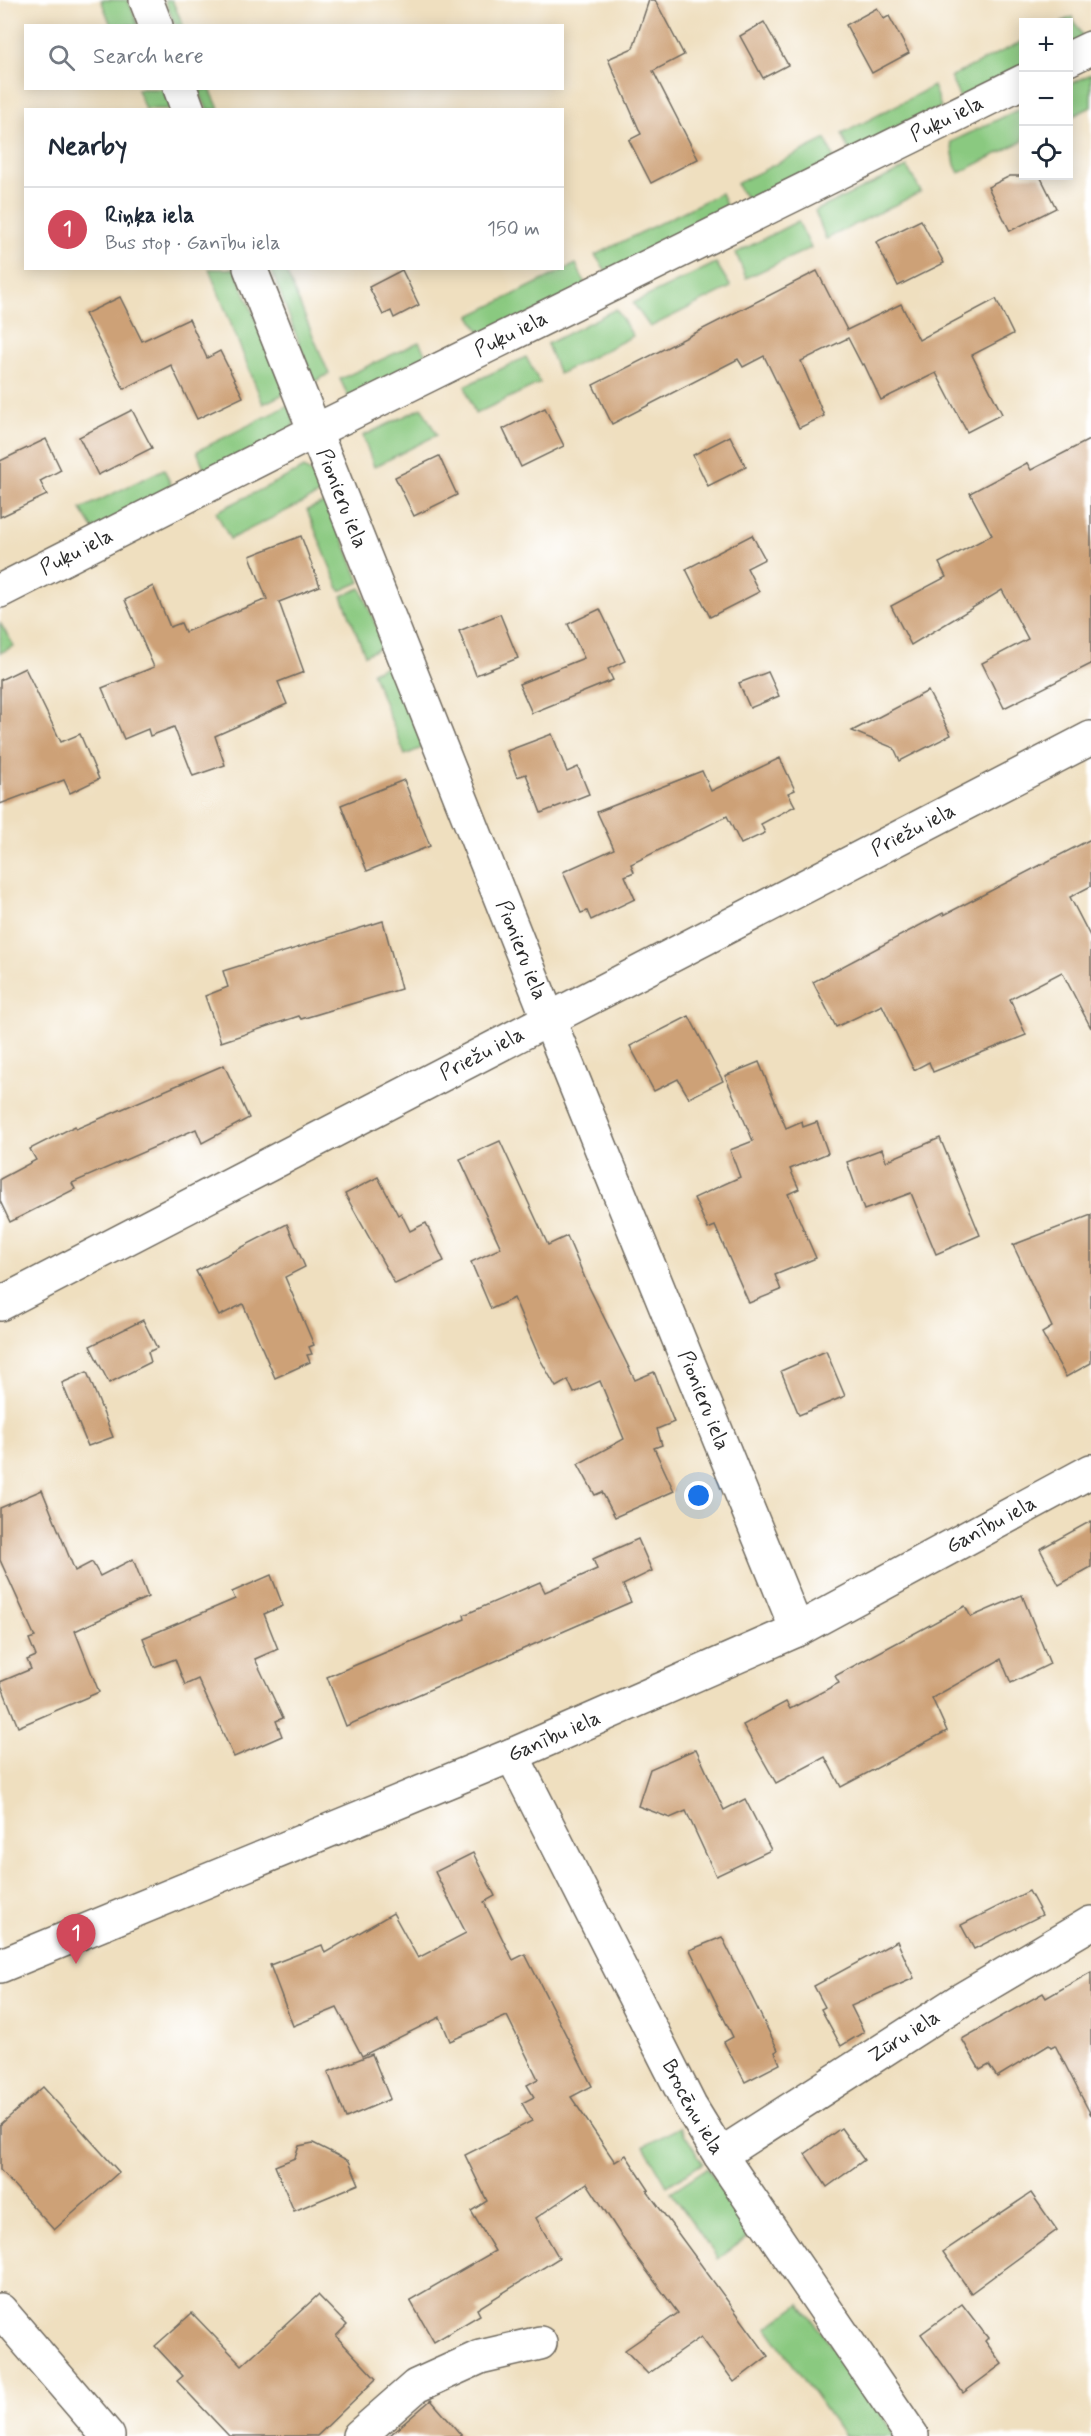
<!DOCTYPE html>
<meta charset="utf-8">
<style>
:root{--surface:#fff;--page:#f2f2f3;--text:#1f2937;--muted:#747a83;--line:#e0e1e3;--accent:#d1495b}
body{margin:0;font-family:Mynerve,sans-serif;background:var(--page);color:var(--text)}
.controls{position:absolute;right:18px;top:18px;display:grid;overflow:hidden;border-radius:0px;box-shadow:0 3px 15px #0003}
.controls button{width:54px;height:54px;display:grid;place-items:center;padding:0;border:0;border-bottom:2px solid var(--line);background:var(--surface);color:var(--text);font:30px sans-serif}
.you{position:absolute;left:699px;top:1496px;width:21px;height:21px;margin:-15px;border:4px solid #fff;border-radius:50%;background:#1a73e8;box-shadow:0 0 0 9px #1a73e833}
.badge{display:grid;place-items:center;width:39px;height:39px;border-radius:50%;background:var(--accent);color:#fff;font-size:20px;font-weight:700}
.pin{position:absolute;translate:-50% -50px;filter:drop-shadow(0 2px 3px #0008)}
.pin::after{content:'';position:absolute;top:32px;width:21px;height:18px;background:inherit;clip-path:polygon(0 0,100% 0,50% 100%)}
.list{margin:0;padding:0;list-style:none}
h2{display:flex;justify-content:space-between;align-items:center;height:78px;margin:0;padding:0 24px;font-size:26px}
h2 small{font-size:20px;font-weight:400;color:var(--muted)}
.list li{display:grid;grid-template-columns:39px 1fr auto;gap:18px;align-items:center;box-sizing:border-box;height:84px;padding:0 24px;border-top:2px solid var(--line)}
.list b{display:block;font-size:22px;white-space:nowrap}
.list p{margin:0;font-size:20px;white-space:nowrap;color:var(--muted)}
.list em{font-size:20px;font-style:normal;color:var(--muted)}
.icon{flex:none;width:33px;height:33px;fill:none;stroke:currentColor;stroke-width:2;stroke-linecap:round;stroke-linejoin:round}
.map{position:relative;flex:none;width:1091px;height:2436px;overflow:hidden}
.search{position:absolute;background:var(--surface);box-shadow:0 3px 15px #0003;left:24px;top:24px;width:540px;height:66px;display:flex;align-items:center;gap:15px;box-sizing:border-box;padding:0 21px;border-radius:0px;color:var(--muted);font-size:22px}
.panel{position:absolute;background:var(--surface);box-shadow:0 3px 15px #0003;left:24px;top:108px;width:540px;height:162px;border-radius:0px}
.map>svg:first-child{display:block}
</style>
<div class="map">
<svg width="1091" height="2436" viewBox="0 0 1091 2436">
<rect width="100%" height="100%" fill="#fff"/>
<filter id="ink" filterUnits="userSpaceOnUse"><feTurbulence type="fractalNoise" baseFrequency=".0167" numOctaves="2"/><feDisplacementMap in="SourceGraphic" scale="12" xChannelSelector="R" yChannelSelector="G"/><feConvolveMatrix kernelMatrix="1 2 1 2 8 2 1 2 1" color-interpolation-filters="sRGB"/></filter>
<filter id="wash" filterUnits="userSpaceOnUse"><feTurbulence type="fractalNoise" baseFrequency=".008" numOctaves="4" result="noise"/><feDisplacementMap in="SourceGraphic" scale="24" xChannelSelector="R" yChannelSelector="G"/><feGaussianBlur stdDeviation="1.35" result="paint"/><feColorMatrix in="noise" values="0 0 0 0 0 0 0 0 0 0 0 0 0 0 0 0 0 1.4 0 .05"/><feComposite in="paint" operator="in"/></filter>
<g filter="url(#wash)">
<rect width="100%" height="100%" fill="#efdfbf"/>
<g fill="#8ac980" stroke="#5a7a56" stroke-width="1.5">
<path d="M 101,0 L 128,0 L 138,25 L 111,25 Z"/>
<path d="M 165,0 L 172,0 L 183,25 L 175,25 Z"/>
<path d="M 1072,17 L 1084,39 L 1069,46 L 1068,22 L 1061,22 Z"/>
<path d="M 1023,41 L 1023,69 L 961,100 L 950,77 Z"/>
<path d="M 1091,74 L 1091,107 L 1069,118 L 1069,85 Z"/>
<path d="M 933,86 L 941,107 L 851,154 L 842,134 Z"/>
<path d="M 210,88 L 210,89 L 219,109 L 207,109 L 199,91 Z"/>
<path d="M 137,89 L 163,89 L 172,109 L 145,109 Z"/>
<path d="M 1022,108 L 1023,141 L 959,173 L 955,165 L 951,142 Z"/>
<path d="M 826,139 L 835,162 L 749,202 L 736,184 Z"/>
<path d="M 907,167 L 921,192 L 826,239 L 815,211 Z"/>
<path d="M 721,193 L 730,214 L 608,274 L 595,255 Z"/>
<path d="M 798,221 L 811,248 L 746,278 L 736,253 Z"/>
<path d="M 716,263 L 731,287 L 650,327 L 633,303 Z"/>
<path d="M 576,264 L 586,286 L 483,337 L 470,316 Z"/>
<path d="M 209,269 L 235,269 L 286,393 L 263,404 Z"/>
<path d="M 271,269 L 285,269 L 329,374 L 314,382 Z"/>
<path d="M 616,309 L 633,336 L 559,374 L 547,344 Z"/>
<path d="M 419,342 L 431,364 L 352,404 L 340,379 Z"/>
<path d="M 526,357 L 540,383 L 475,414 L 465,386 Z"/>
<path d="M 289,405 L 294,422 L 291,432 L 208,478 L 197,451 Z"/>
<path d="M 422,408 L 437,435 L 374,467 L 363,436 Z"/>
<path d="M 304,468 L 315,475 L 324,492 L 230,539 L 216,512 Z"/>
<path d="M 164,469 L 175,494 L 96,533 L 81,509 Z"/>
<path d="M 328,501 L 360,582 L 340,591 L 307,510 Z"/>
<path d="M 361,588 L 384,646 L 365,655 L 342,596 Z"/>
<path d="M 0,623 L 14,646 L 0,653 Z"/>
<path d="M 391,664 L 424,747 L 405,755 L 372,672 Z"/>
<path d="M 680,2127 L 703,2163 L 667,2186 L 644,2146 Z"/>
<path d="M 707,2168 L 752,2234 L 718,2259 L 671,2192 Z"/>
<path d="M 800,2304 L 809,2315 L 896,2436 L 844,2436 L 767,2328 Z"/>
</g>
<g id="blocks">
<g fill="#cda177">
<path d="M 649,0 L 655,0 L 684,55 L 653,71 L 698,159 L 651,183 L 629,140 L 641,134 L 608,59 L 633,48 Z"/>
<path d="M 877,8 L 884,19 L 889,16 L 909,53 L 872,73 L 846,25 Z"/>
<path d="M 764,22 L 788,65 L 763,78 L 740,36 Z"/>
<path d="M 1010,176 L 1040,176 L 1056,208 L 1010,231 L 988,187 Z"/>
<path d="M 921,220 L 944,263 L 898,286 L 876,242 Z"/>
<path d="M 402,270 L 419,305 L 394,318 L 391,311 L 383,315 L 369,287 Z"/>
<path d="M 817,271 L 847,330 L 901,304 L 919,340 L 996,299 L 1013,334 L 972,355 L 1002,414 L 967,432 L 936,373 L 881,400 L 864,364 L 862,365 L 848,338 L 801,361 L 824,416 L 799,428 L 764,356 L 743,367 L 738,359 L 612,424 L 593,385 Z"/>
<path d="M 120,297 L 142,341 L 189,319 L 207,358 L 220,351 L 243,397 L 197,419 L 171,365 L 124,389 L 85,314 Z"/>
<path d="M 545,408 L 564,446 L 521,467 L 503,429 Z"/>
<path d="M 132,410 L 152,448 L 98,475 L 79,437 Z"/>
<path d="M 730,436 L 746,467 L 708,486 L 693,455 Z"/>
<path d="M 46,439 L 61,470 L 40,481 L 47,495 L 0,517 L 0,461 Z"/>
<path d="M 1091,439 L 1091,664 L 1004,708 L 982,663 L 1028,639 L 1002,590 L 911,645 L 891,606 L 946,577 L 939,563 L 992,535 L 970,493 L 1027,463 L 1031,470 Z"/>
<path d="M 439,456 L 457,495 L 414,516 L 395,477 Z"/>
<path d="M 752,535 L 765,559 L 747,568 L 759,592 L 710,617 L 686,569 Z"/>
<path d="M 301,536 L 320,586 L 279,602 L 304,672 L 278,682 L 287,704 L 215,736 L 225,765 L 193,776 L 174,727 L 150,736 L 148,729 L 124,739 L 102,688 L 154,667 L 125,600 L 153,586 L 170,627 L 181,623 L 185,632 L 267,599 L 250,556 Z"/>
<path d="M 600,609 L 625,661 L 608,669 L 613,680 L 532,713 L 519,684 L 584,658 L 568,624 Z"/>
<path d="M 500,614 L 518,658 L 476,675 L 459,631 Z"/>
<path d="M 25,668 L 61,742 L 80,734 L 99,779 L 70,793 L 64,780 L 0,804 L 0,680 Z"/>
<path d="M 768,672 L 779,696 L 750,708 L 739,683 Z"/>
<path d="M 928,691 L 951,735 L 900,761 L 894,748 L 852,731 Z"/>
<path d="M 552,734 L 567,772 L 578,767 L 589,794 L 541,813 L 526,774 L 517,777 L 507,751 Z"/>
<path d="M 780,758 L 795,790 L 788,793 L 795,806 L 761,824 L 765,833 L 741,844 L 727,816 L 631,864 L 634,872 L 625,876 L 635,899 L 591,920 L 587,911 L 581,913 L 563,872 L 614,849 L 597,812 L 702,771 L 711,791 Z"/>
<path d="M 404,780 L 430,846 L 367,871 L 341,805 Z"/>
<path d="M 1091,839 L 1091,886 L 1070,897 L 1091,938 L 1091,1028 L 1062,972 L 1010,999 L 1026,1035 L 933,1072 L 929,1062 L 914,1070 L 882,1005 L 836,1027 L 813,982 L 943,913 L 944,915 Z"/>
<path d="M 383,921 L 401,989 L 301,1019 L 299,1016 L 221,1042 L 205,996 L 228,987 L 223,971 Z"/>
<path d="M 689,1016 L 723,1081 L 689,1098 L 678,1079 L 654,1091 L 630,1046 Z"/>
<path d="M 759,1062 L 786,1128 L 802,1121 L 803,1127 L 817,1122 L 828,1153 L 790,1169 L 799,1189 L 788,1194 L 816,1258 L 775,1275 L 781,1290 L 749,1303 L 715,1226 L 708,1229 L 694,1198 L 740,1177 L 730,1150 L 753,1141 L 725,1076 Z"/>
<path d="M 224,1065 L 249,1118 L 202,1143 L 196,1129 L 72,1183 L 75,1189 L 10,1222 L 0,1201 L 0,1179 L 36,1160 L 30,1149 L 75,1126 L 76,1129 Z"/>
<path d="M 940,1138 L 980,1235 L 936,1254 L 911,1193 L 864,1210 L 847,1162 L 882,1149 L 886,1161 Z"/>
<path d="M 500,1141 L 548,1245 L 567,1236 L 587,1283 L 635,1380 L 654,1372 L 674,1422 L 657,1429 L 662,1445 L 654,1448 L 674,1491 L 615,1517 L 602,1492 L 595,1495 L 578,1464 L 624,1439 L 600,1381 L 574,1393 L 568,1380 L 556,1387 L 540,1359 L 514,1298 L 491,1309 L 471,1262 L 501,1248 L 460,1159 Z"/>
<path d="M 378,1177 L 398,1215 L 401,1213 L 410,1231 L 426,1223 L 444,1261 L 395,1284 L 345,1194 Z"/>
<path d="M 1091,1215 L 1091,1363 L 1066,1377 L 1042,1333 L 1052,1327 L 1013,1245 Z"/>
<path d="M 287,1224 L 305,1267 L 285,1277 L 314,1345 L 309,1347 L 312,1354 L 307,1355 L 310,1362 L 275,1378 L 243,1304 L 219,1316 L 196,1271 Z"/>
<path d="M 143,1320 L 157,1348 L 148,1352 L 151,1362 L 109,1383 L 90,1346 Z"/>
<path d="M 826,1351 L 845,1396 L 799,1415 L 781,1371 Z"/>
<path d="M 87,1372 L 113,1437 L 88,1446 L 62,1383 Z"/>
<path d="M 42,1490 L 75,1571 L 92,1562 L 100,1576 L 133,1559 L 148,1597 L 75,1631 L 99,1692 L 18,1727 L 0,1682 L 31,1669 L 27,1660 L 36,1656 L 29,1639 L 35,1637 L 0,1560 L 0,1508 Z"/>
<path d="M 1091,1521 L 1091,1567 L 1059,1585 L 1040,1549 Z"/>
<path d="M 638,1539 L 652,1571 L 623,1585 L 631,1602 L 346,1726 L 327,1677 L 465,1619 L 464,1615 L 540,1582 L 545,1592 L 597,1569 L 593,1559 Z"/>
<path d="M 271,1575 L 283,1606 L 264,1614 L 278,1649 L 255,1659 L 283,1718 L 276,1721 L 282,1736 L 234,1757 L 198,1679 L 185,1685 L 175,1659 L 154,1667 L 143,1638 L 235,1599 L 232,1592 Z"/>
<path d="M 1022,1595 L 1050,1664 L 1011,1683 L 1001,1659 L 932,1698 L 947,1731 L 841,1787 L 825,1757 L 776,1783 L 743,1725 L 786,1702 L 790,1709 L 839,1683 L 835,1676 L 965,1606 L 971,1617 Z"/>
<path d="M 696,1749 L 724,1810 L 745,1799 L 771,1850 L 716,1876 L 686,1811 L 670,1818 L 638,1806 L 650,1769 Z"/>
<path d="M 473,1853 L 495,1896 L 484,1902 L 513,1960 L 525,1954 L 592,2086 L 571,2097 L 615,2162 L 626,2155 L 649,2190 L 647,2191 L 768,2356 L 734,2382 L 701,2337 L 648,2374 L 625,2350 L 678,2313 L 626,2243 L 587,2183 L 536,2218 L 559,2258 L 477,2309 L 480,2315 L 434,2342 L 410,2300 L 495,2251 L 471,2211 L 487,2201 L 465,2155 L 532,2121 L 522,2103 L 534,2097 L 527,2085 L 538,2079 L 507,2016 L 450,2041 L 440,2017 L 362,2056 L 337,2008 L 293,2026 L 270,1965 L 322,1945 L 325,1953 L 393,1913 L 418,1958 L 466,1933 L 435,1872 Z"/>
<path d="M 1029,1891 L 1042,1915 L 974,1949 L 961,1925 Z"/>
<path d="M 722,1937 L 778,2050 L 775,2052 L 780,2064 L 745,2082 L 724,2042 L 733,2037 L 690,1950 Z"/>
<path d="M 897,1941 L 914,1978 L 851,2006 L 864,2032 L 841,2046 L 821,2009 L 825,2007 L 814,1986 Z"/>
<path d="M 1091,1972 L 1091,2115 L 1055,2045 L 1051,2047 L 1049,2045 L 997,2077 L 989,2065 L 980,2070 L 962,2039 L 1043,1993 L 1046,1998 Z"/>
<path d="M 372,2054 L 390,2099 L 346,2118 L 328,2072 Z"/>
<path d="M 43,2087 L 119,2172 L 54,2230 L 0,2170 L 0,2125 Z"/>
<path d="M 841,2128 L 864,2160 L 827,2187 L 805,2154 Z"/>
<path d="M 313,2143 L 349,2161 L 359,2184 L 294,2211 L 275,2166 L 295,2158 L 299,2146 Z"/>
<path d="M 1031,2193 L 1057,2230 L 971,2293 L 943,2252 Z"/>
<path d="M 318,2295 L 347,2325 L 336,2336 L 376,2379 L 317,2436 L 229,2436 L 177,2381 L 183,2376 L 155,2346 L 192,2313 L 242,2365 Z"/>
<path d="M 962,2304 L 988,2338 L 985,2341 L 1002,2364 L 963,2393 L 921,2334 Z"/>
<path d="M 431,2400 L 462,2436 L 389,2436 Z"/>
</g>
</g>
</g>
<g filter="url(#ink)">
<use href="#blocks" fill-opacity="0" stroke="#706a5f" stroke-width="1.5"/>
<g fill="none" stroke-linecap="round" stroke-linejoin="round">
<g stroke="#706a5f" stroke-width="36">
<g id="street">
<path d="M 146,0 L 156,26"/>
<path d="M 1068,59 L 1091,48"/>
<path d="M 180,88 L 188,110"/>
<path id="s1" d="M 250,268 L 549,1020 L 797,1630"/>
<path id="s2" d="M 0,591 L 313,432 L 1024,81"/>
<path id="s3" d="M 0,1304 L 1091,738"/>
<path id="s4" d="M 512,1755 L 690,2106 L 720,2155 L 912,2436"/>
<path id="s5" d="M 720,2155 L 961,2000 L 1091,1923"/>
<path d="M 0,2310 L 108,2436"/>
<path d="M 359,2436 L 416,2386 L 480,2357 L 540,2343"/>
</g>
</g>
<g stroke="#706a5f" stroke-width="36">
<g id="secondary">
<path id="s6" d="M 0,1966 L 512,1755 L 797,1630 L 1091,1471"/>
</g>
</g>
<use href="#street" stroke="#fff" stroke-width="33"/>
<use href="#secondary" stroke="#fff" stroke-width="33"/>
</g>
</g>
<g text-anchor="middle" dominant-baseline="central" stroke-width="4.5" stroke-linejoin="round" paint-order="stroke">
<g font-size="21" fill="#2b2b2b" stroke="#fff">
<text stroke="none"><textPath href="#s2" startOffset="1058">Puķu iela</textPath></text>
<text stroke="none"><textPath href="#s2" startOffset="572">Puķu iela</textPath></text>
<text stroke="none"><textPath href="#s1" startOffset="248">Pionieru iela</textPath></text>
<text stroke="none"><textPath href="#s2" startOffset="86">Puķu iela</textPath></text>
<text stroke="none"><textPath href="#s3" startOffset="1029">Priežu iela</textPath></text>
<text stroke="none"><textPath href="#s1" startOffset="734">Pionieru iela</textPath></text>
<text stroke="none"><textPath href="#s3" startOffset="543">Priežu iela</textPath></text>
<text stroke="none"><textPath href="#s1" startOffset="1220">Pionieru iela</textPath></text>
<text stroke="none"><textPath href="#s6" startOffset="1086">Ganību iela</textPath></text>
<text stroke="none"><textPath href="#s6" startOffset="600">Ganību iela</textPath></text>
<text stroke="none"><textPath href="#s5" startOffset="219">Zūru iela</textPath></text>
<text stroke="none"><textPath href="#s4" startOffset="396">Brocēnu iela</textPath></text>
</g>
</g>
</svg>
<div class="controls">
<button>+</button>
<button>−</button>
<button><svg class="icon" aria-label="locate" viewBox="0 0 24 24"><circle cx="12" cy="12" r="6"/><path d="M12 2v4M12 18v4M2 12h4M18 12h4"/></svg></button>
</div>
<div class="you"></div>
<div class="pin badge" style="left:76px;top:1964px">1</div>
<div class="search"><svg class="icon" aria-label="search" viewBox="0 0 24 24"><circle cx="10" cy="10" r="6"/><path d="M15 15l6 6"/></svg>Search here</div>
<section class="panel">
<h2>Nearby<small></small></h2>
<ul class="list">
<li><span class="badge">1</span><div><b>Riņķa iela</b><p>Bus stop · Ganību iela</p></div><em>150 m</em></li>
</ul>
</section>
</div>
